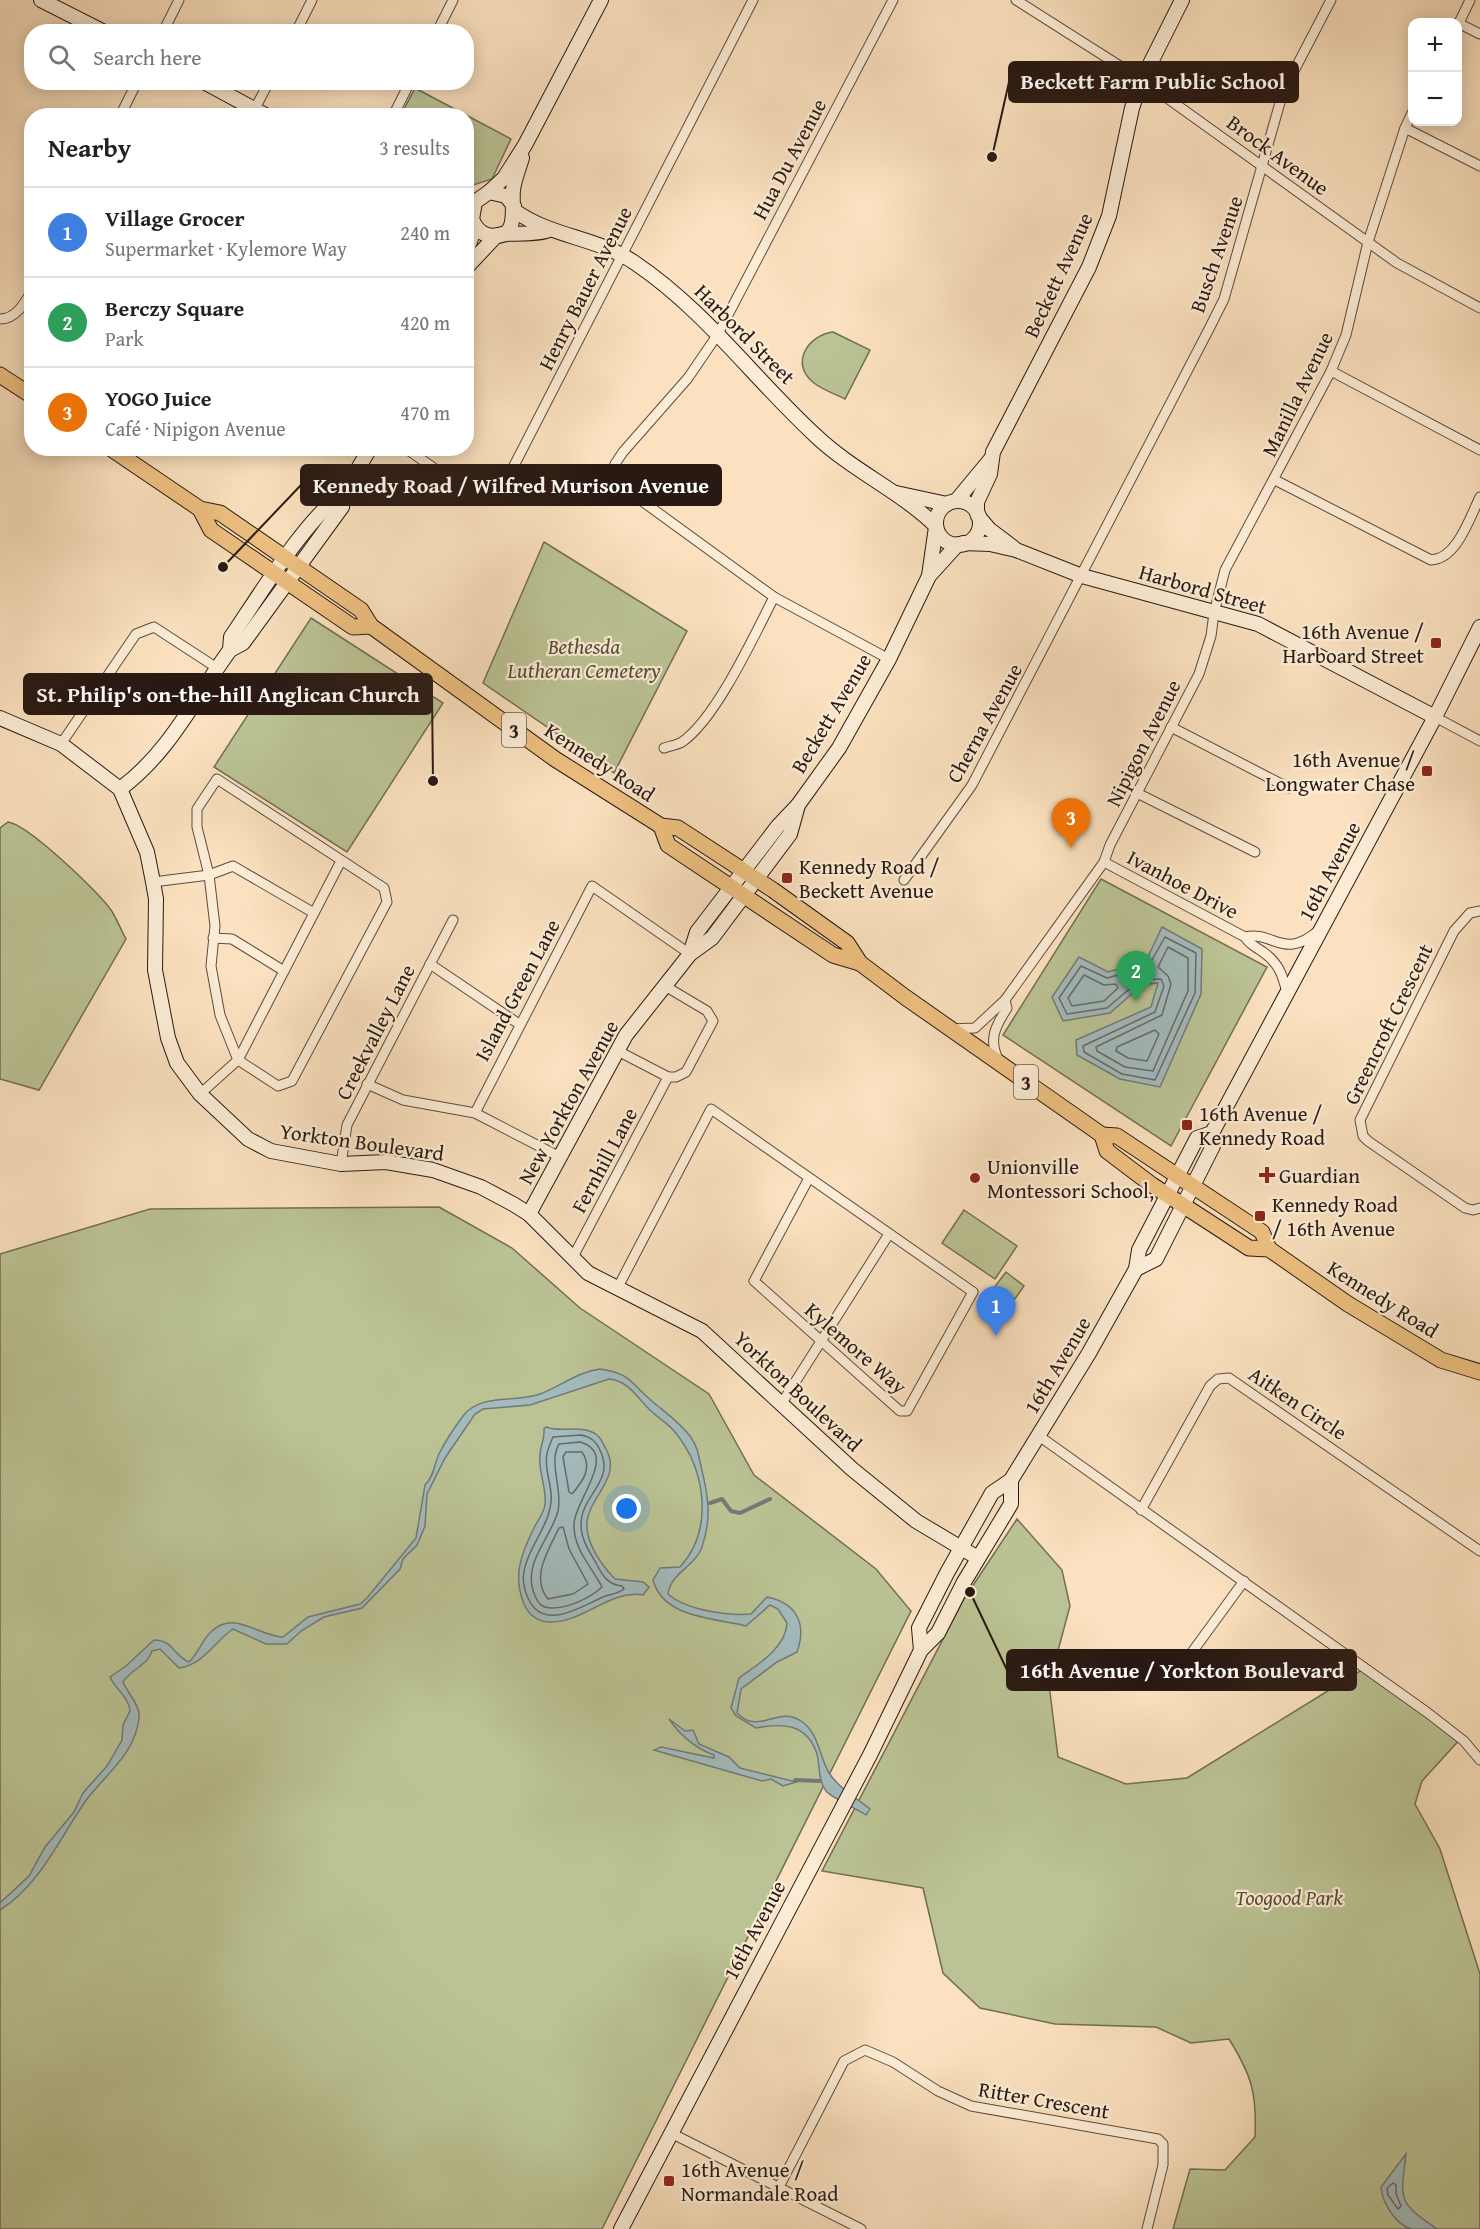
<!DOCTYPE html>
<meta charset="utf-8">
<style>
:root{--surface:#fff;--page:#f6f6f6;--text:#222;--muted:#767676;--line:#e0e0e0;--accent:#db2777}
body{margin:0;font-family:"Gentium Book Plus",serif;background:var(--page);color:var(--text)}
.controls{position:absolute;right:18px;top:18px;display:grid;overflow:hidden;border-radius:12px;box-shadow:0 3px 15px #0003}
.controls button{width:54px;height:54px;display:grid;place-items:center;padding:0;border:0;border-bottom:2px solid var(--line);background:var(--surface);color:var(--text);font:30px sans-serif}
.you{position:absolute;left:627px;top:1509px;width:21px;height:21px;margin:-15px;border:4px solid #fff;border-radius:50%;background:#1a73e8;box-shadow:0 0 0 9px #1a73e833}
.badge{display:grid;place-items:center;width:39px;height:39px;border-radius:50%;background:var(--accent);color:#fff;font-size:20px;font-weight:700}
.pin{position:absolute;translate:-50% -50px;filter:drop-shadow(0 2px 3px #0008)}
.pin::after{content:'';position:absolute;top:32px;width:21px;height:18px;background:inherit;clip-path:polygon(0 0,100% 0,50% 100%)}
.list{margin:0;padding:0;list-style:none}
h2{display:flex;justify-content:space-between;align-items:center;height:78px;margin:0;padding:0 24px;font-size:26px}
h2 small{font-size:20px;font-weight:400;color:var(--muted)}
.list li{display:grid;grid-template-columns:39px 1fr auto;gap:18px;align-items:center;box-sizing:border-box;height:90px;padding:0 24px;border-top:2px solid var(--line)}
.list b{display:block;font-size:22px;white-space:nowrap}
.list p{margin:0;font-size:20px;white-space:nowrap;color:var(--muted)}
.list em{font-size:20px;font-style:normal;color:var(--muted)}
.icon{flex:none;width:33px;height:33px;fill:none;stroke:currentColor;stroke-width:2;stroke-linecap:round;stroke-linejoin:round}
.map{position:relative;flex:none;width:1480px;height:2229px;overflow:hidden}
.search{position:absolute;background:var(--surface);box-shadow:0 3px 15px #0003;left:24px;top:24px;width:450px;height:66px;display:flex;align-items:center;gap:15px;box-sizing:border-box;padding:0 21px;border-radius:24px;color:var(--muted);font-size:22px}
.panel{position:absolute;background:var(--surface);box-shadow:0 3px 15px #0003;left:24px;top:108px;width:450px;height:348px;border-radius:24px}
.map>svg:first-child{display:block}
</style>
<div class="map">
<svg width="1480" height="2229" viewBox="0 0 1480 2229">
<rect width="100%" height="100%" fill="#fbe1bf"/>
<filter id="stains"><feTurbulence type="fractalNoise" baseFrequency=".00333" numOctaves="4"/><feColorMatrix values="0 0 0 0 .2 0 0 0 0 .09 0 0 0 0 .02 0 0 0 .5 -.17"/></filter>
<radialGradient id="worn" r=".72"><stop offset=".6" stop-color="#630" stop-opacity="0"/><stop offset="1" stop-color="#630" stop-opacity=".3"/></radialGradient>
<g fill="#bbc394" stroke="#726e54" stroke-width="1.5">
<path d="M 415,88 L 511,139 L 492,179 L 467,187 L 466,116 L 401,115 Z"/>
<path d="M 833,332 L 870,350 L 845,399 C 835,394 823,390 814,383 C 789,364 808,335 833,332 Z"/>
<path d="M 544,542 L 687,631 L 614,773 L 483,683 Z"/>
<path d="M 311,618 L 443,703 L 347,852 L 214,767 Z"/>
<path d="M 8,822 C 27,824 99,892 111,910 C 117,919 121,930 126,939 L 39,1090 L 0,1079 L 0,828 Z"/>
<path d="M 1101,879 L 1267,967 L 1171,1146 L 1003,1035 Z"/>
<path d="M 439,1207 L 512,1248 L 580,1308 L 709,1394 L 754,1475 L 876,1569 L 911,1611 L 602,2229 L 0,2229 L 0,1254 L 150,1209 Z"/>
<path d="M 964,1210 L 1017,1246 L 995,1279 L 942,1243 Z"/>
<path d="M 1006,1272 L 1024,1286 L 1012,1303 L 993,1289 Z"/>
<path d="M 1017,1519 L 1062,1570 L 1070,1606 L 1049,1684 L 1058,1757 L 1126,1784 L 1187,1778 L 1365,1668 L 1462,1737 L 1422,1781 L 1415,1804 L 1440,1849 L 1480,1974 L 1480,2229 L 1173,2229 L 1190,2169 L 1225,2170 L 1255,2137 C 1257,2094 1252,2076 1229,2039 L 1191,2043 L 1156,2027 L 1055,2024 L 980,2008 L 943,1973 L 923,1888 L 822,1871 L 964,1599 Z"/>
</g>
<g fill="#a3bbbd" stroke="#727a79" stroke-width="1.5">
<path d="M 1162,927 L 1202,949 L 1201,994 L 1160,1087 L 1120,1079 L 1077,1055 L 1076,1040 L 1151,1007 L 1158,983 L 1142,985 L 1110,1013 L 1063,1021 L 1052,997 L 1079,957 L 1108,972 L 1146,961 Z"/>
<path d="M 600,1369 C 631,1373 631,1384 653,1402 C 666,1413 679,1422 690,1436 C 699,1448 699,1460 703,1475 C 709,1501 711,1520 702,1547 C 695,1567 671,1572 668,1594 C 686,1610 727,1616 751,1614 L 767,1597 C 797,1603 807,1624 797,1652 L 777,1662 L 741,1689 L 737,1713 C 759,1736 778,1705 801,1721 C 819,1733 819,1756 829,1773 C 839,1788 856,1798 870,1809 L 866,1815 C 857,1809 832,1798 826,1791 C 818,1781 820,1765 817,1754 C 807,1723 782,1723 756,1728 L 736,1716 L 731,1708 L 739,1678 C 757,1665 786,1648 787,1623 L 778,1609 L 770,1605 L 746,1626 C 714,1618 663,1618 653,1580 L 660,1568 L 680,1567 C 714,1530 706,1470 675,1432 C 668,1423 656,1417 648,1408 C 636,1396 628,1381 609,1379 L 530,1405 L 483,1409 L 475,1414 L 445,1458 L 427,1494 L 425,1526 L 417,1545 L 403,1559 L 400,1569 L 362,1608 L 324,1617 L 301,1631 L 287,1644 L 266,1644 L 233,1629 C 215,1641 203,1665 179,1668 L 160,1649 L 152,1651 C 147,1666 131,1669 123,1682 C 128,1694 141,1706 139,1719 C 134,1755 106,1774 87,1799 C 60,1837 41,1884 0,1910 L 0,1903 L 29,1876 L 45,1847 L 74,1812 L 83,1793 L 107,1766 L 122,1740 L 123,1725 L 130,1711 C 129,1697 115,1689 110,1677 L 126,1666 L 154,1640 C 173,1640 174,1656 189,1662 C 199,1653 202,1639 212,1631 C 235,1610 258,1636 283,1637 L 308,1617 L 360,1604 L 367,1598 L 416,1538 L 425,1485 C 435,1475 434,1463 440,1452 C 446,1440 455,1427 463,1416 C 479,1394 514,1402 537,1395 C 559,1388 576,1372 600,1369 Z"/>
<path d="M 546,1427 C 561,1433 577,1425 592,1432 C 600,1435 602,1442 606,1449 C 622,1478 590,1495 587,1522 C 585,1542 602,1566 615,1579 L 643,1582 L 649,1587 L 643,1595 C 610,1589 582,1624 548,1622 C 536,1621 529,1615 524,1604 C 512,1575 522,1552 535,1526 C 539,1519 544,1512 545,1505 C 547,1487 538,1472 540,1455 C 540,1445 545,1440 544,1429 Z"/>
<path d="M 669,1719 L 685,1731 L 693,1730 L 699,1744 L 729,1757 L 740,1768 L 796,1782 L 783,1786 L 771,1779 L 762,1781 L 654,1750 L 661,1747 L 714,1758 L 714,1755 C 696,1749 679,1734 669,1719 Z"/>
<path d="M 1406,2154 C 1400,2201 1398,2202 1437,2229 C 1430,2229 1420,2229 1412,2229 C 1396,2226 1382,2202 1381,2187 Z"/>
</g>
<g fill="none" stroke-linecap="round" stroke-linejoin="round">
<g stroke="#666a68" stroke-width="1.5">
<path d="M 1165,937 L 1196,953 L 1195,993 L 1155,1080 L 1122,1074 L 1084,1052 L 1083,1046 L 1155,1012 L 1164,986 L 1161,979 L 1140,980 L 1107,1008 L 1067,1014 L 1059,998 L 1081,966 L 1107,978 L 1148,967 Z"/>
<path d="M 1168,947 L 1188,958 L 1188,991 L 1153,1071 L 1125,1067 L 1097,1051 L 1096,1047 L 1162,1015 L 1171,984 L 1168,976 L 1158,967 Z"/>
<path d="M 1084,975 L 1104,985 L 1116,984 L 1118,988 L 1104,1001 L 1072,1006 L 1068,998 Z"/>
<path d="M 1155,1030 L 1159,1034 L 1147,1061 L 1128,1058 L 1116,1051 L 1117,1047 Z"/>
<path d="M 581,1435 C 590,1437 595,1440 599,1448 C 617,1482 581,1493 581,1525 C 581,1539 589,1551 596,1563 C 602,1575 608,1585 622,1586 L 624,1589 C 618,1594 610,1594 603,1597 C 580,1607 543,1632 528,1598 C 524,1589 522,1581 524,1571 C 528,1548 546,1530 550,1508 C 555,1489 543,1470 547,1454 C 548,1448 551,1442 553,1437 Z"/>
<path d="M 580,1442 C 620,1453 574,1501 574,1524 C 573,1549 592,1567 602,1587 C 590,1598 569,1608 552,1608 C 543,1608 539,1605 535,1596 C 521,1563 550,1541 558,1511 C 563,1489 548,1463 559,1444 Z"/>
<path d="M 566,1452 L 582,1452 C 593,1468 583,1481 572,1494 L 569,1492 L 563,1457 Z"/>
<path d="M 563,1527 L 569,1549 L 588,1584 L 573,1594 L 548,1599 C 530,1577 549,1549 559,1528 Z"/>
<path d="M 1393,2183 L 1396,2185 L 1396,2194 L 1401,2206 L 1398,2209 L 1388,2195 L 1387,2188 Z"/>
</g>
<g stroke="#727a79" stroke-width="4">
<path d="M 710,1503 L 722,1499 L 731,1511 L 740,1513 L 770,1499"/>
<path d="M 795,1780 L 820,1781"/>
</g>
<g stroke="#5e4b3e" stroke-width="11">
<g id="street">
<path d="M 1016,0 L 1142,80 L 1397,263 L 1480,308"/>
<path d="M 1458,23 L 1480,34"/>
<path d="M 1458,25 L 1470,0"/>
<path d="M 163,32 L 179,0"/>
<path d="M 296,32 L 312,0"/>
<path d="M 437,32 L 453,0"/>
<path d="M 120,116 L 137,82"/>
<path d="M 251,116 L 269,82"/>
<path d="M 393,116 L 410,82"/>
<path d="M 1405,128 L 1480,166"/>
<path d="M 0,319 C 16,319 25,303 32,290"/>
<path d="M 1331,371 L 1480,450"/>
<path d="M 405,448 L 470,493 L 490,500 L 501,491 L 753,0"/>
<path d="M 1275,480 L 1431,560 C 1457,559 1470,517 1480,497"/>
<path d="M 889,659 L 774,597 L 624,488 L 613,475 L 615,464 L 623,452 L 688,378 L 718,334 L 893,0"/>
<path d="M 1435,717 L 1480,741"/>
<path d="M 1171,727 L 1289,788"/>
<path d="M 61,744 L 136,634 L 154,627 L 217,668"/>
<path d="M 664,748 C 670,746 677,745 682,742 C 716,719 755,634 774,597"/>
<path d="M 217,779 L 384,888 L 387,902 L 292,1081 L 278,1086 L 238,1060 L 220,1015 L 211,966 L 215,926 L 209,875 L 197,827 L 197,809 Z"/>
<path d="M 1137,793 L 1255,852"/>
<path d="M 1104,862 L 1245,937 C 1250,945 1256,947 1263,952 C 1279,963 1283,976 1287,993"/>
<path d="M 904,880 L 972,785 L 1209,329 L 1224,299 L 1283,92 L 1331,0"/>
<path d="M 153,882 L 209,875 L 233,866 L 314,913"/>
<path d="M 1480,911 L 1470,913 L 1454,931 L 1360,1120 L 1363,1136 L 1368,1141 L 1465,1208 L 1473,1210 L 1480,1208"/>
<path d="M 1245,937 C 1273,930 1283,961 1318,931"/>
<path d="M 213,938 L 232,939 L 284,971"/>
<path d="M 430,964 L 519,1024"/>
<path d="M 951,1029 L 975,1028 L 1005,1000 L 1104,862 L 1110,845 L 1199,674 L 1211,636 L 1214,613 L 1225,570 L 1331,371 L 1346,335 L 1368,242 L 1405,128 L 1412,113"/>
<path d="M 616,1050 L 668,1077 L 676,1077 L 686,1072 L 713,1021 L 707,1011 L 665,986"/>
<path d="M 999,1061 C 988,1040 995,1027 1007,1008 L 1005,1000"/>
<path d="M 367,1084 L 403,1100 L 475,1113 L 560,1157"/>
<path d="M 200,1094 L 238,1060 L 341,861"/>
<path d="M 475,1113 L 592,886 L 690,954"/>
<path d="M 341,1164 L 347,1125 L 453,920"/>
<path d="M 572,1259 L 668,1077"/>
<path d="M 617,1289 L 711,1109 L 973,1292 L 907,1411 L 900,1411 L 754,1281 L 809,1178"/>
<path d="M 780,1406 L 889,1234"/>
<path d="M 1039,1436 L 1428,1713 L 1464,1741 L 1480,1760"/>
<path d="M 1141,1510 L 1210,1386 L 1218,1379 L 1229,1378 L 1480,1551"/>
<path d="M 1171,1681 L 1244,1581"/>
<path d="M 671,2133 L 861,2229"/>
<path d="M 779,2187 L 844,2061 L 865,2050 L 893,2062 L 938,2091 L 971,2106 L 1158,2139 L 1163,2144 L 1163,2165 L 1147,2229"/>
</g>
</g>
<g stroke="#291913" stroke-width="16">
<g id="secondary">
<path d="M 41,0 L 104,32"/>
<path d="M 204,82 L 267,116"/>
<path d="M 489,192 L 504,178 L 525,145 L 601,0"/>
<path d="M 514,206 L 506,196 L 489,192 L 475,202 L 472,219 C 475,227 479,233 488,235 C 521,242 511,207 513,190 C 514,180 519,168 522,158"/>
<path d="M 515,211 C 551,237 597,237 635,263 C 705,310 755,380 816,436 C 853,471 900,491 936,526"/>
<path d="M 502,234 C 515,233 538,235 549,230"/>
<path d="M 466,253 L 475,227"/>
<path d="M 466,268 L 497,235"/>
<path d="M 896,493 L 947,504"/>
<path d="M 956,501 L 990,460"/>
<circle cx="958" cy="523" r="22"/>
<path d="M 977,513 L 977,502 L 990,474 L 993,452 L 1089,267 L 1109,216 L 1132,108 L 1142,80 L 1182,0"/>
<path d="M 978,516 L 989,529 L 1014,548"/>
<path d="M 963,543 L 990,544 L 1016,550 L 1082,576 L 1258,624 L 1435,717"/>
<path d="M 929,576 L 936,527"/>
<path d="M 230,650 L 231,637 C 257,599 308,515 344,493"/>
<path d="M 0,718 L 61,744 L 120,789 L 147,852 L 153,882 L 156,899 L 155,970 L 168,1038 L 177,1063 L 200,1094 L 248,1139 L 271,1151 L 341,1164 L 386,1162 L 433,1170 L 481,1187 L 513,1204 L 529,1214 L 588,1273 L 702,1331 L 852,1469 L 916,1521 L 978,1558"/>
<path d="M 120,789 C 170,752 194,699 230,650 L 243,643 L 342,507 L 344,493 L 370,448"/>
<path d="M 690,954 L 697,932 L 778,826 L 798,805 L 839,748 L 889,659 L 929,576 L 958,544"/>
<path d="M 529,1214 L 626,1035 L 690,954 L 712,938 L 790,834 L 798,805"/>
<path d="M 1136,1269 L 1156,1259 L 1213,1146 L 1212,1133 L 1435,717 L 1480,627"/>
<path d="M 921,1650 L 919,1628 L 947,1573 L 992,1493 L 1011,1480 L 1089,1353 L 1136,1269 L 1139,1250 L 1197,1138 L 1212,1133"/>
<path d="M 621,2229 L 870,1755 L 921,1650 L 938,1633 L 964,1582 L 1011,1504 L 1011,1480"/>
</g>
</g>
<g stroke="#291913" stroke-width="17">
<g id="primary">
<path d="M 0,375 L 32,396"/>
<path d="M 110,448 L 200,509 L 220,513 L 361,610 L 371,626 L 555,759 L 661,826 L 678,828 L 773,890 L 847,943 L 860,963 L 905,997 L 1102,1135 L 1117,1136 L 1262,1232 L 1269,1249"/>
<path d="M 200,509 L 211,530 L 353,627 L 371,626"/>
<path d="M 661,826 L 668,845 L 833,955 L 860,963"/>
<path d="M 1102,1135 L 1107,1151 L 1152,1185 L 1249,1248 L 1269,1249 L 1348,1304 L 1441,1360 L 1480,1372"/>
</g>
</g>
<use href="#street" stroke="#fcecd5" stroke-width="9"/>
<use href="#secondary" stroke="#fcecd5" stroke-width="14"/>
<use href="#primary" stroke="#eec080" stroke-width="15"/>
</g>
<g fill="#8f2418" stroke="#fcecd5" stroke-width="2">
<rect x="1430" y="637" width="12" height="12" rx="3"/>
<rect x="1421" y="765" width="12" height="12" rx="3"/>
<rect x="781" y="872" width="12" height="12" rx="3"/>
<rect x="1181" y="1119" width="12" height="12" rx="3"/>
<path d="M1264 1166h6v6h6v6h-6v6h-6v-6h-6v-6h6z"/>
<circle cx="975" cy="1178" r="6"/>
<rect x="1254" y="1210" width="12" height="12" rx="3"/>
<rect x="663" y="2175" width="12" height="12" rx="3"/>
</g>
<g text-anchor="middle" dominant-baseline="central" stroke-width="4.5" stroke-linejoin="round" paint-order="stroke">
<g fill="#fcecd5" stroke="#68584d" stroke-width="1.5">
<rect x="502" y="713" width="24" height="34" rx="4.5"/>
<rect x="1014" y="1065" width="24" height="34" rx="4.5"/>
</g>
<g font-size="20" font-weight="bold" fill="#291913">
<text x="514" y="730">3</text>
<text x="1026" y="1082">3</text>
</g>
<g font-size="21" fill="#291913" stroke="#fcecd5">
<text transform="translate(1278 155) rotate(36)">Brock Avenue</text>
<text transform="translate(789 159) rotate(-62)">Hua Du Avenue</text>
<text transform="translate(1216 254) rotate(-71)">Busch Avenue</text>
<text transform="translate(1058 275) rotate(-65)">Beckett Avenue</text>
<text transform="translate(585 288) rotate(-63)">Henry Bauer Avenue</text>
<text transform="translate(745 334) rotate(45)">Harbord Street</text>
<text transform="translate(1297 394) rotate(-64)">Manilla Avenue</text>
<text transform="translate(1203 589) rotate(16)">Harbord Street</text>
<text transform="translate(831 713) rotate(-59)">Beckett Avenue</text>
<text transform="translate(984 723) rotate(-61)">Cherna Avenue</text>
<text transform="translate(1143 743) rotate(-63)">Nipigon Avenue</text>
<text transform="translate(600 762) rotate(33)">Kennedy Road</text>
<text transform="translate(1329 871) rotate(-62)">16th Avenue</text>
<text transform="translate(1183 884) rotate(28)">Ivanhoe Drive</text>
<text transform="translate(517 990) rotate(-62)">Island Green Lane</text>
<text transform="translate(1388 1024) rotate(-64)">Greencroft Crescent</text>
<text transform="translate(375 1032) rotate(-63)">Creekvalley Lane</text>
<text transform="translate(568 1102) rotate(-61)">New Yorkton Avenue</text>
<text transform="translate(362 1142) rotate(8)">Yorkton Boulevard</text>
<text transform="translate(604 1160) rotate(-62)">Fernhill Lane</text>
<text transform="translate(1383 1299) rotate(32)">Kennedy Road</text>
<text transform="translate(856 1348) rotate(41)">Kylemore Way</text>
<text transform="translate(1057 1365) rotate(-59)">16th Avenue</text>
<text transform="translate(798 1391) rotate(43)">Yorkton Boulevard</text>
<text transform="translate(1298 1403) rotate(34)">Aitken Circle</text>
<text transform="translate(754 1930) rotate(-62)">16th Avenue</text>
<text transform="translate(1044 2100) rotate(10)">Ritter Crescent</text>
</g>
<g font-size="21" fill="#291913" stroke="#fcecd5" text-anchor="start">
<text x="1424" y="631" text-anchor="end">16th Avenue /<tspan x="1424" dy="24">Harboard Street</tspan></text>
<text x="1415" y="759" text-anchor="end">16th Avenue /<tspan x="1415" dy="24">Longwater Chase</tspan></text>
<text x="799" y="866">Kennedy Road /<tspan x="799" dy="24">Beckett Avenue</tspan></text>
<text x="1199" y="1113">16th Avenue /<tspan x="1199" dy="24">Kennedy Road</tspan></text>
<text x="987" y="1166">Unionville<tspan x="987" dy="24">Montessori School,</tspan></text>
<text x="1279" y="1175">Guardian</text>
<text x="1272" y="1204">Kennedy Road<tspan x="1272" dy="24">/ 16th Avenue</tspan></text>
<text x="681" y="2169">16th Avenue /<tspan x="681" dy="24">Normandale Road</tspan></text>
</g>
<g font-size="21" font-style="italic" fill="#554c3a" stroke="#fcecd5">
<text x="584" y="646">Bethesda<tspan x="584" dy="24">Lutheran Cemetery</tspan></text>
<text x="1289" y="1897">Toogood Park</text>
</g>
</g>
<path fill="none" stroke="#291913" stroke-width="2" d="M992 157L1009 82M223 567L301 485M433 781L432 694M970 1592L1007 1670"/>
<g fill="#291913" stroke="#fcecd5" stroke-width="2">
<circle cx="992" cy="157" r="6"/>
<circle cx="223" cy="567" r="6"/>
<circle cx="433" cy="781" r="6"/>
<circle cx="970" cy="1592" r="6"/>
</g>
<g fill="#291913" stroke="#291913" stroke-width="2">
<rect x="1009" y="62" width="289" height="40" rx="6"/>
<rect x="301" y="465" width="420" height="40" rx="6"/>
<rect x="24" y="674" width="408" height="40" rx="6"/>
<rect x="1007" y="1650" width="349" height="40" rx="6"/>
</g>
<g font-size="22" text-anchor="middle" font-weight="bold" fill="#fff">
<text x="1153" y="89">Beckett Farm Public School</text>
<text x="511" y="493">Kennedy Road / Wilfred Murison Avenue</text>
<text x="228" y="702">St. Philip's on-the-hill Anglican Church</text>
<text x="1182" y="1678">16th Avenue / Yorkton Boulevard</text>
</g>
<rect width="100%" height="100%" filter="url(#stains)"/>
<rect width="100%" height="100%" fill="url(#worn)"/>
</svg>
<div class="controls">
<button>+</button>
<button>−</button>
</div>
<div class="you"></div>
<div class="pin badge" style="left:996px;top:1336px;background:#3f7fe0">1</div>
<div class="pin badge" style="left:1136px;top:1001px;background:#2e9e5b">2</div>
<div class="pin badge" style="left:1071px;top:848px;background:#e8710a">3</div>
<div class="search"><svg class="icon" aria-label="search" viewBox="0 0 24 24"><circle cx="10" cy="10" r="6"/><path d="M15 15l6 6"/></svg>Search here</div>
<section class="panel">
<h2>Nearby<small>3 results</small></h2>
<ul class="list">
<li><span class="badge" style="background:#3f7fe0">1</span><div><b>Village Grocer</b><p>Supermarket · Kylemore Way</p></div><em>240 m</em></li>
<li><span class="badge" style="background:#2e9e5b">2</span><div><b>Berczy Square</b><p>Park</p></div><em>420 m</em></li>
<li><span class="badge" style="background:#e8710a">3</span><div><b>YOGO Juice</b><p>Café · Nipigon Avenue</p></div><em>470 m</em></li>
</ul>
</section>
</div>
